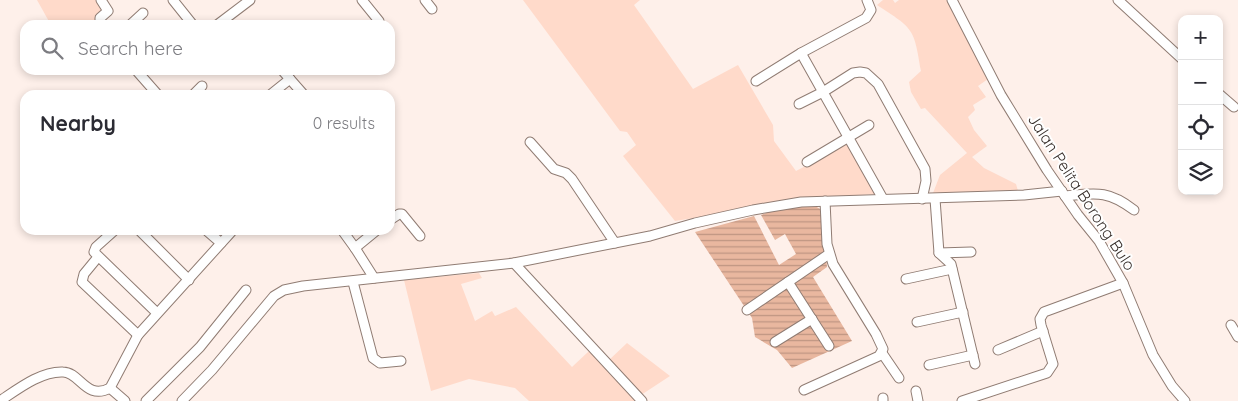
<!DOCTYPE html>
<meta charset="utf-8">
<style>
:root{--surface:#fff;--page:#f2f2f3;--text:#2b2b33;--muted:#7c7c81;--line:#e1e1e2}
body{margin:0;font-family:Quicksand,sans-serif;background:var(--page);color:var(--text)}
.controls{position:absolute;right:15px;top:15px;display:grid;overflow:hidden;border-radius:10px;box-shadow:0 2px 8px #0003}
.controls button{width:45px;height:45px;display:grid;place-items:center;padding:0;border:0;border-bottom:1px solid var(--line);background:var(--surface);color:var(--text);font:25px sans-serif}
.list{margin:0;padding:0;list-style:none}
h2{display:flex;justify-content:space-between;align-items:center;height:65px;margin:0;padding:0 20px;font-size:21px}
h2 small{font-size:16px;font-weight:400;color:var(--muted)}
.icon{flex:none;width:28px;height:28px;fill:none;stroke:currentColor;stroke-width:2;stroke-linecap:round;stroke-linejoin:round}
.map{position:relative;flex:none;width:1238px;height:401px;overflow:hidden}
.search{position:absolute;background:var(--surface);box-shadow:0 2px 8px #0003;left:20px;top:20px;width:375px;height:55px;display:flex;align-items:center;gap:12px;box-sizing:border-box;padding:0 18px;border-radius:15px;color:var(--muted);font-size:19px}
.panel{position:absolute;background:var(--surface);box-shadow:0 2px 8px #0003;left:20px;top:90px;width:375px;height:145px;border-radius:15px}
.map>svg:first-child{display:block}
</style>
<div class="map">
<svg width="1238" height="401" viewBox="0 0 1238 401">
<defs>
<pattern id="water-rules" width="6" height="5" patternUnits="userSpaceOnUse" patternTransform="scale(1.25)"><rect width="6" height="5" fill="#e9b79f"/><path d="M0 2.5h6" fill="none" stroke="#be9582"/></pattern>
</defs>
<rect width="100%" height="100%" fill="#fef0ea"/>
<g fill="#ffdaca">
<path d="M 37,0 L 100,0 L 110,11 L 95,25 L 51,25 Z"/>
<path d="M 523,0 L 640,0 L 634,5 L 693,89 L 738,65 L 773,125 L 774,141 L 796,171 L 848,144 L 876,194 L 825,197 L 675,221 L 623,156 L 636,145 L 627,132 L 620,131 Z"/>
<path d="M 883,0 L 893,0 L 895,3 L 899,0 L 948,0 L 988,79 L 978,86 L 986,97 L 973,105 L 975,110 L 968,117 L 974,130 L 987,146 L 972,157 L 984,168 L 1016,184 L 1018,191 L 933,193 L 940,175 L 967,153 L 925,108 L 921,109 L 911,92 L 909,82 L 921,71 C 914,28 914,29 877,5 Z"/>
<path d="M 479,273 L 482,278 L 461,284 L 475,321 L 492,311 L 495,316 L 516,307 L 572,367 L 589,351 L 608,361 L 627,343 L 670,376 L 638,397 L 641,401 L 529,401 L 515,388 L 469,379 L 431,391 L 404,280 Z"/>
</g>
<path fill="url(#water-rules)" d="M 815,206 L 822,210 L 827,267 L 813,277 L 852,341 L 792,368 L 777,350 L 755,337 L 752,318 L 695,232 L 754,216 L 779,265 L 796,254 L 785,234 L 775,240 L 761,215 C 779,208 796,207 815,206 Z"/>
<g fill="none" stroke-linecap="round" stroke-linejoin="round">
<g stroke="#907c73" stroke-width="11">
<g id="street">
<path d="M 173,0 L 193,25"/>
<path d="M 362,0 L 379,21"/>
<path d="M 425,0 L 432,9"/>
<path d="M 952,0 L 1001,95 L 1047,170 L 1078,215 L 1099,241 L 1123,283 L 1153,355 L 1172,386 L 1185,401"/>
<path d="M 1118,0 L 1182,59"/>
<path d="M 100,25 L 100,18 L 108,11 L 101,0"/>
<path d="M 130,25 L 143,13"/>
<path d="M 217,25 L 250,0"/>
<path d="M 801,53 L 883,199"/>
<path d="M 136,70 L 158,95"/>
<path d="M 282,70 L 304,95"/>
<path d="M 756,81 L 801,53 L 866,18 L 871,10 L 867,0"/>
<path d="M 1219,94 L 1234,107"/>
<path d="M 193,95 L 202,86"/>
<path d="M 270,95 L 290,79"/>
<path d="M 799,104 L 823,92 L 853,73 L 860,72 L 866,73 L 878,84 L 925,169 L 926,181 L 922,199"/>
<path d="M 530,142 L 554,169 L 566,173 L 572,179 L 615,243"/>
<path d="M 807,162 L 869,125"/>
<path d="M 1065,196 C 1096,193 1108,190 1134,210"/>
<path d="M 935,199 L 939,253 L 951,264 L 975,364"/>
<path d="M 390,220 L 399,214 L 402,214 L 420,236"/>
<path d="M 115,230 L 96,247 L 94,252 L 157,313"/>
<path d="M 139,230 L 189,280"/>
<path d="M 206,230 L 221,243"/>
<path d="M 342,230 L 355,248"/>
<path d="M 939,253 L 971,252"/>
<path d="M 98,257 L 84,274 L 82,282 L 138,335"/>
<path d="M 514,263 L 642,401"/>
<path d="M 374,278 L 355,248 L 377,230"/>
<path d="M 906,279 L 952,269"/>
<path d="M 353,282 L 373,358 L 380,363 L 401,361"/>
<path d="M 788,282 L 829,346"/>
<path d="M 747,310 L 829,254"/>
<path d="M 917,322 L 963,312"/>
<path d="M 1231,325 L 1238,337"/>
<path d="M 775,342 L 812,319"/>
<path d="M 998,350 L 1043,331"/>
<path d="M 882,353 L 899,378"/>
<path d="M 929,365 L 973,355"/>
<path d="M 110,388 L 125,401"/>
<path d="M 804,390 L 879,356 L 883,349 L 876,334 L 833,264 L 827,244 L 825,201"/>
<path d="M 916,391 L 918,401"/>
<path d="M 883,398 L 883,401"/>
<path d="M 0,401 C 18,389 41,371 63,372 C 80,372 86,401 110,388 L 138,335 L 233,230"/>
<path d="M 146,401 L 200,347 L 246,290"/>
<path d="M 182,401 L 212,370 L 274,296 L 284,290 L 303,286 L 514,263 L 650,236 L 695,223 L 753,210 L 801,202 L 1024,195 L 1062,191"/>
<path d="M 962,401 L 1047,373 L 1053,364 L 1041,325 L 1040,319 L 1044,312 L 1123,283"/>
</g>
</g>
<use href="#street" stroke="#fff" stroke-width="9"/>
</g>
<g text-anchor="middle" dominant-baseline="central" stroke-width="4" stroke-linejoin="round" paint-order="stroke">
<g font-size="16" fill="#382f2b" stroke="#fff">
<text transform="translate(1082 192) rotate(57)">Jalan Pelita Borong Bulo</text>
</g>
</g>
</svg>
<div class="controls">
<button>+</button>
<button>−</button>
<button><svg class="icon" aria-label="locate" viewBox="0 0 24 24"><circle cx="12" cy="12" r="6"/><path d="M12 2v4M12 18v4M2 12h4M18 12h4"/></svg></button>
<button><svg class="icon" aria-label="layers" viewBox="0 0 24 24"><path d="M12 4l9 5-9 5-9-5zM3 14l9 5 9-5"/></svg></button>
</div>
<div class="search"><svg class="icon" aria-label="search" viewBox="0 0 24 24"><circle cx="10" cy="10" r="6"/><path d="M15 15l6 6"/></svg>Search here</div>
<section class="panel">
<h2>Nearby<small>0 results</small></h2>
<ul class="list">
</ul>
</section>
</div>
